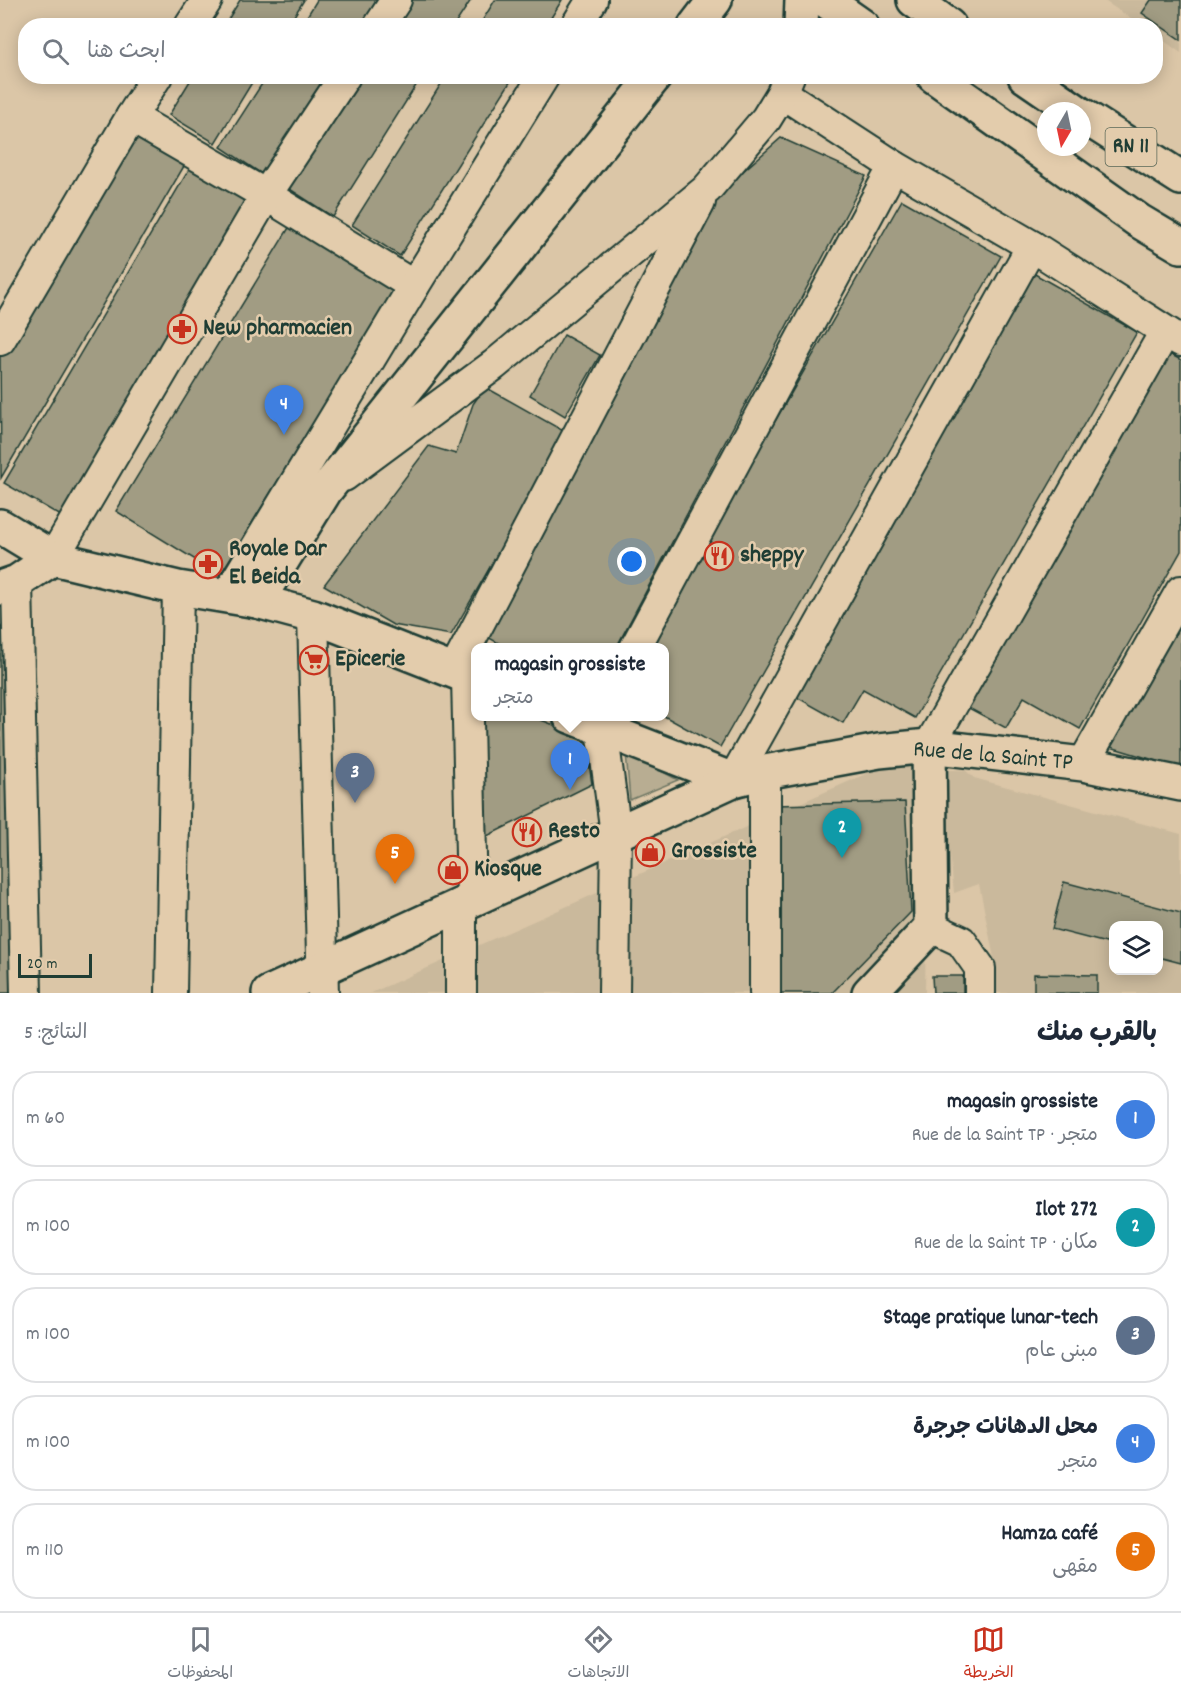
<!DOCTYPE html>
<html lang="ar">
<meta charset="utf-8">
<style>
:root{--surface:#fff;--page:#f2f2f3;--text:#1f2937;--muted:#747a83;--line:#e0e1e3;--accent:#c8321e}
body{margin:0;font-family:Dekko,"Playpen Sans Arabic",sans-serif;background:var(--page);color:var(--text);direction:rtl}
.controls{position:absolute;right:18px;bottom:18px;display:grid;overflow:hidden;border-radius:12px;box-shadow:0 3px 15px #0003}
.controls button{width:54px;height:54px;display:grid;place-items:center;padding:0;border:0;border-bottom:2px solid var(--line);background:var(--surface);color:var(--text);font:30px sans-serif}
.compass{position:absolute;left:1037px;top:102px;width:54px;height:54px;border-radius:50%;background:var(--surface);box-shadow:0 3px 15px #0003;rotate:189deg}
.scale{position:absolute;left:18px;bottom:15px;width:74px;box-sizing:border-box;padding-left:6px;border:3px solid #1f3d34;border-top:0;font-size:16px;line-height:21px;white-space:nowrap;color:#1f3d34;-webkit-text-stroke:4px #e3ccac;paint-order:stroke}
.you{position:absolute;left:632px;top:562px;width:21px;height:21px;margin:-15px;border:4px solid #fff;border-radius:50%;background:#1a73e8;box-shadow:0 0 0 9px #1a73e833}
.badge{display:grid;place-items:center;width:39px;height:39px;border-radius:50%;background:var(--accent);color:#fff;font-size:20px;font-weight:700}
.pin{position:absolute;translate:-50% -50px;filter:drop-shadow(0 2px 3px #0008)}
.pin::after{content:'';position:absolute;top:32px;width:21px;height:18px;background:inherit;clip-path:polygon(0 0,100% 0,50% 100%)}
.popup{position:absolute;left:471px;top:643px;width:198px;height:78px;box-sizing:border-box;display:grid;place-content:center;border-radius:12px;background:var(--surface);filter:drop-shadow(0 2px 4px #0005);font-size:20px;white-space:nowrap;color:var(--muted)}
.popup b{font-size:22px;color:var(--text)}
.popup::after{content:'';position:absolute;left:50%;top:100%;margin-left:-12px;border:12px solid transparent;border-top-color:var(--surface)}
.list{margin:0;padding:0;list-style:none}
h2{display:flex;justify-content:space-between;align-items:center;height:78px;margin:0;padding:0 24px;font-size:26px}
h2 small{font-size:20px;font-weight:400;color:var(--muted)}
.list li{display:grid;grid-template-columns:39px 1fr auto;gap:18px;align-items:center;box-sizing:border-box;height:96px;margin:0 12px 12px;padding:0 12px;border:2px solid var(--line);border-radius:24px}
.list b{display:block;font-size:22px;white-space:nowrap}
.list p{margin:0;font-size:20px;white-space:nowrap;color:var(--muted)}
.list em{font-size:20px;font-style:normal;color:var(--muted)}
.icon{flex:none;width:33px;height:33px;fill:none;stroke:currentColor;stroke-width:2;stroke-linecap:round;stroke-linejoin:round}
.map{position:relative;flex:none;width:1181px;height:993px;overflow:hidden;direction:ltr}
.search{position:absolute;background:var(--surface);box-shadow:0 3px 15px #0003;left:18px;right:18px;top:18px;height:66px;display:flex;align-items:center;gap:15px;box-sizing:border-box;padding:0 21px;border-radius:24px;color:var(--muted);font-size:22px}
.sheet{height:618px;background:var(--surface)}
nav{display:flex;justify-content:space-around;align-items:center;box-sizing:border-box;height:84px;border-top:2px solid var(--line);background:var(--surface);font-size:16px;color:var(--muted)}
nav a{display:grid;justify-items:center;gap:3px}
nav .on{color:var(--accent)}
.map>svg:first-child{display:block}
</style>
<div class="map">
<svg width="1181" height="993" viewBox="0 0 1181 993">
<rect width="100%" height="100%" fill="#dbc6a7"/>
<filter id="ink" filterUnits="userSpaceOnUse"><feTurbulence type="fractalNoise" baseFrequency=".0167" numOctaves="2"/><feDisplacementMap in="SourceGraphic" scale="12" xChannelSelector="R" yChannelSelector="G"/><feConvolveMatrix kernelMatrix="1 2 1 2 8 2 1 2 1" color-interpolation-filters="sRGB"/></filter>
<g filter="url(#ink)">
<g fill="#cab99c" fill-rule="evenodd">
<path d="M 1103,0 L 1181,0 L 1181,53 L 1156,35 L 1156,26 L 1141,25 Z"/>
<path d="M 929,746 L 925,993 L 371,993 Z"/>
<path d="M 942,770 L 965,770 L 974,778 L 1181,834 L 1181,993 L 996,993 L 996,968 L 979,884 L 954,893 ZM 1114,926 L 1158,926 L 1158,970 L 1114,970 Z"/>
</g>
<path fill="#b8ad92" stroke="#6c7563" stroke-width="1.5" d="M 626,752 L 678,780 L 630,800 Z"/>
<g fill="#a19c83" stroke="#1f3d34" stroke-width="1.5">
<path d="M 240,0 L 304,0 L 288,26 L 224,26 Z"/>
<path d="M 317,0 L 384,0 L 368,26 L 301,26 Z"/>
<path d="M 404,0 L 471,0 L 454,26 L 387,26 Z"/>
<path d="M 495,0 L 562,0 L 546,26 L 479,26 Z"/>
<path d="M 1151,0 L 1181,0 L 1181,40 L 1142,13 Z"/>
<path d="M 193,76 L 256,76 L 215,143 L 169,115 Z"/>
<path d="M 267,76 L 334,76 L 268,178 L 221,147 Z"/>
<path d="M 355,76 L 422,76 L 333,217 L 285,186 Z"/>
<path d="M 446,76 L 514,76 L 400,256 L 352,225 Z"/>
<path d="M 130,127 L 187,161 L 1,478 L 0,349 Z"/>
<path d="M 781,138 L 866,176 L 616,648 L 507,648 L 484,635 L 718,193 Z"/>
<path d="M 191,166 L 248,199 L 61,516 L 4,483 Z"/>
<path d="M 902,200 L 1001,256 L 720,747 L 664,716 L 664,648 L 645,648 Z"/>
<path d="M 290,226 L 395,290 L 220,575 L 116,511 Z"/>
<path d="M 1033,273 L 1137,332 L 915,718 L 863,689 L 843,723 L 791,694 Z"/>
<path d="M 564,335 L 600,355 L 565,416 L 530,395 Z"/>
<path d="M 1164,351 L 1181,360 L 1181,551 L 1080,729 L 1024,697 L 1006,728 L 963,705 Z"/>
<path d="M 485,387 L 567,433 L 451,635 L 393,625 L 324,585 L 429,446 L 456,454 L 473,404 Z"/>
<path d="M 1181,619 L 1181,768 L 1107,746 Z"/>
<path d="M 0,626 L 9,626 L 13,993 L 0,993 Z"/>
<path d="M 480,716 L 531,716 L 585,737 L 592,784 L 481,839 Z"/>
<path d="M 905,802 L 911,912 L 832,993 L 774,993 L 775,805 Z"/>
<path d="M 1064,882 L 1181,913 L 1181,963 L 1158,957 L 1158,926 L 1114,926 L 1114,945 L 1052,929 Z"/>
<path d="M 1034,974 L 1097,975 L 1097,993 L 1034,993 Z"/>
<path d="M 932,976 L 963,976 L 963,993 L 933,993 Z"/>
</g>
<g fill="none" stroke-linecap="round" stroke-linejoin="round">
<g stroke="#1f3d34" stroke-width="34">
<g id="minor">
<path d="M 190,26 L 207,0"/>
<path d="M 379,26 L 396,0"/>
<path d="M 576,26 L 592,0"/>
<path d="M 782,93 L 894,166 L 1032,246 L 1181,341"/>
<path d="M 131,117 L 266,195 L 414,286"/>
<path d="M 0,340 L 131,117 L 157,76"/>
<path d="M 344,476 L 494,365 L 707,189 L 766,119 L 782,93 L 789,76"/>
<path d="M 53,558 L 266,195 L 345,76"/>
<path d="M 17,582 L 26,993"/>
<path d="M 227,596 L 414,286 L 544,76"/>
<path d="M 313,616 L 323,993"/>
<path d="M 635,648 L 894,166"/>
<path d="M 454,671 L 700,202"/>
<path d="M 467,677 L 472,900"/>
<path d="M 602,729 L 616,834 L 614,993"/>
<path d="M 929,746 L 1165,332"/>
<path d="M 1083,764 L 1181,591"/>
<path d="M 733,780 L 1032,246"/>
<path d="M 461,905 L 461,993"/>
<path d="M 931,927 L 961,941 L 980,968 L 980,993"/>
<path d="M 171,993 L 178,588"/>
<path d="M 765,993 L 765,772"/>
</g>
</g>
<g stroke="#1f3d34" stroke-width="38">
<g id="tertiary">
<path d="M 695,26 L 715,0"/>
<path d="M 0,526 L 53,558 L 178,588 L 257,601 L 313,616 L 476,680"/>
<path d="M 0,588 L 17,582 L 53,558"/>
<path d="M 257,601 L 325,491 L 655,76"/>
<path d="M 570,716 L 733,780"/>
<path d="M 269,993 L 733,780 L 765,772 L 879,751 L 929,746 L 1083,764 L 1181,784"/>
<path d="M 869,993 L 931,927 L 929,746"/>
</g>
</g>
<g stroke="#1f3d34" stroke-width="38">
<g id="motorway">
<path d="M 825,0 L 862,26"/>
<path d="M 914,0 L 949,26"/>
<path d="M 801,26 L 802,0"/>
<path d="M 934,76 L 1139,221 L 1181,246"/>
<path d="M 1025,76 L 1076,111"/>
<path d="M 1082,115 L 1181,178"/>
</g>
</g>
<use href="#minor" stroke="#e3ccac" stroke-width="30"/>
<use href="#tertiary" stroke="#e3ccac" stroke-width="33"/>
<use href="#motorway" stroke="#e3ccac" stroke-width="33"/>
</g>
</g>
<defs>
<g id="pharmacy-ring" transform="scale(1.5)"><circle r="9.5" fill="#e3ccac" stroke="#c8321e" stroke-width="1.5"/><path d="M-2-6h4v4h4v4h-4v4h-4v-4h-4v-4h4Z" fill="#c8321e"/></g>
<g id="restaurant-ring" transform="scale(1.5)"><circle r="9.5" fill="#e3ccac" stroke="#c8321e" stroke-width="1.5"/><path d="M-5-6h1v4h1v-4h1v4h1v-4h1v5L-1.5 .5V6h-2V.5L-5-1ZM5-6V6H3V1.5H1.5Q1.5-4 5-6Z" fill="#c8321e"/></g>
<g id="supermarket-ring" transform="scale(1.5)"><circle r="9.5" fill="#e3ccac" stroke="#c8321e" stroke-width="1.5"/><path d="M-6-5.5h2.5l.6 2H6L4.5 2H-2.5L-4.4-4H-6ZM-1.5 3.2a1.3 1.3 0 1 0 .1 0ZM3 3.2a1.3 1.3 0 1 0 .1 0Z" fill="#c8321e"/></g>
<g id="shop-ring" transform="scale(1.5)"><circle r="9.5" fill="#e3ccac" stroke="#c8321e" stroke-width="1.5"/><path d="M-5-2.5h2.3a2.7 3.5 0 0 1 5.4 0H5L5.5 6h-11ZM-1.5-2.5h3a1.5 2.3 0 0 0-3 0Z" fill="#c8321e"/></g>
</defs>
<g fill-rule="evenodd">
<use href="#pharmacy-ring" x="182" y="329"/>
<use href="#restaurant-ring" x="719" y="556"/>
<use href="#pharmacy-ring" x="208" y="564"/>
<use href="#supermarket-ring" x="314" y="660"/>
<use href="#restaurant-ring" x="527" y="832"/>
<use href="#shop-ring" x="650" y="852"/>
<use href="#shop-ring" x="453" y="870"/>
</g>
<g text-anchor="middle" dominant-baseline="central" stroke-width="5" stroke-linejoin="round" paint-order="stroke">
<rect fill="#e3ccac" stroke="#5a6858" stroke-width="1.5" x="1105.5" y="128" width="51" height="38" rx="4.5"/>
<g font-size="22" font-weight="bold" fill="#1f3d34">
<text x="1131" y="147">RN 11</text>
</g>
<g font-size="24" font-weight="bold" fill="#1f3d34" stroke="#e3ccac" text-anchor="start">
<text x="203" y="329">New pharmacien</text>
<text x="229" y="550">Royale Dar<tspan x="229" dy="28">El Beida</tspan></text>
<text x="740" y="556">sheppy</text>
<text x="335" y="660">Epicerie</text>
<text x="548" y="832">Resto</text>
<text x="671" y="852">Grossiste</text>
<text x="474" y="870">Kiosque</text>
</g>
<g font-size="24" fill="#1f3d34" stroke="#e3ccac">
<text transform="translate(993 757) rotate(5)">Rue de la Saint TP</text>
</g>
</g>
</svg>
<div class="controls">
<button><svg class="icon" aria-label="layers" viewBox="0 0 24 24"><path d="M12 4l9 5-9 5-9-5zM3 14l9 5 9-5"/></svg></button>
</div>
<svg class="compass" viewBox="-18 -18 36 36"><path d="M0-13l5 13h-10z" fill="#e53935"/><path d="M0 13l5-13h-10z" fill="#747a83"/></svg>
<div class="scale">20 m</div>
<div class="you"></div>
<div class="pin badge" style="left:570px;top:790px;background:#3f7fe0">1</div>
<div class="popup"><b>magasin grossiste</b>متجر</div>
<div class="pin badge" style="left:842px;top:858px;background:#0f9aa8">2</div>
<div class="pin badge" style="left:355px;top:803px;background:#5c6f8a">3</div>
<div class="pin badge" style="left:284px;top:435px;background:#3f7fe0">4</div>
<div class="pin badge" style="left:395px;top:884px;background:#e8710a">5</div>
<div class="search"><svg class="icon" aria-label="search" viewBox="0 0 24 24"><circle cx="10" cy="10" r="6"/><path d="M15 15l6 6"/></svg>ابحث هنا</div>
</div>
<section class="sheet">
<h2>بالقرب منك<small>النتائج: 5</small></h2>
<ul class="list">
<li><span class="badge" style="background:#3f7fe0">1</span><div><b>magasin grossiste</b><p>متجر · Rue de la Saint TP</p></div><em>60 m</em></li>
<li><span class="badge" style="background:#0f9aa8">2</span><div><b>Ilot 272</b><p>مكان · Rue de la Saint TP</p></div><em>100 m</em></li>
<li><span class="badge" style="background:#5c6f8a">3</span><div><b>Stage pratique lunar-tech</b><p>مبنى عام</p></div><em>100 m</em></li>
<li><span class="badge" style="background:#3f7fe0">4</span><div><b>محل الدهانات جرجرة</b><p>متجر</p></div><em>100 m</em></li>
<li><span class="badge" style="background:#e8710a">5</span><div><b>Hamza café</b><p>مقهى</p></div><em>110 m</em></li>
</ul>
</section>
<nav>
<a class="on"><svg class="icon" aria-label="map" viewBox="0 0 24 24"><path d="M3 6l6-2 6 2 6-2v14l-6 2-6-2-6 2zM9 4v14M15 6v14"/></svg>الخريطة</a>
<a><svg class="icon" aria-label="directions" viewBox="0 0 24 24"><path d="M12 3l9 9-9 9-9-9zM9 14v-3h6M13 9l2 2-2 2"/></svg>الاتجاهات</a>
<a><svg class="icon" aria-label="saved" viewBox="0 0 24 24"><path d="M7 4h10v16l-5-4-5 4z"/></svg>المحفوظات</a>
</nav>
